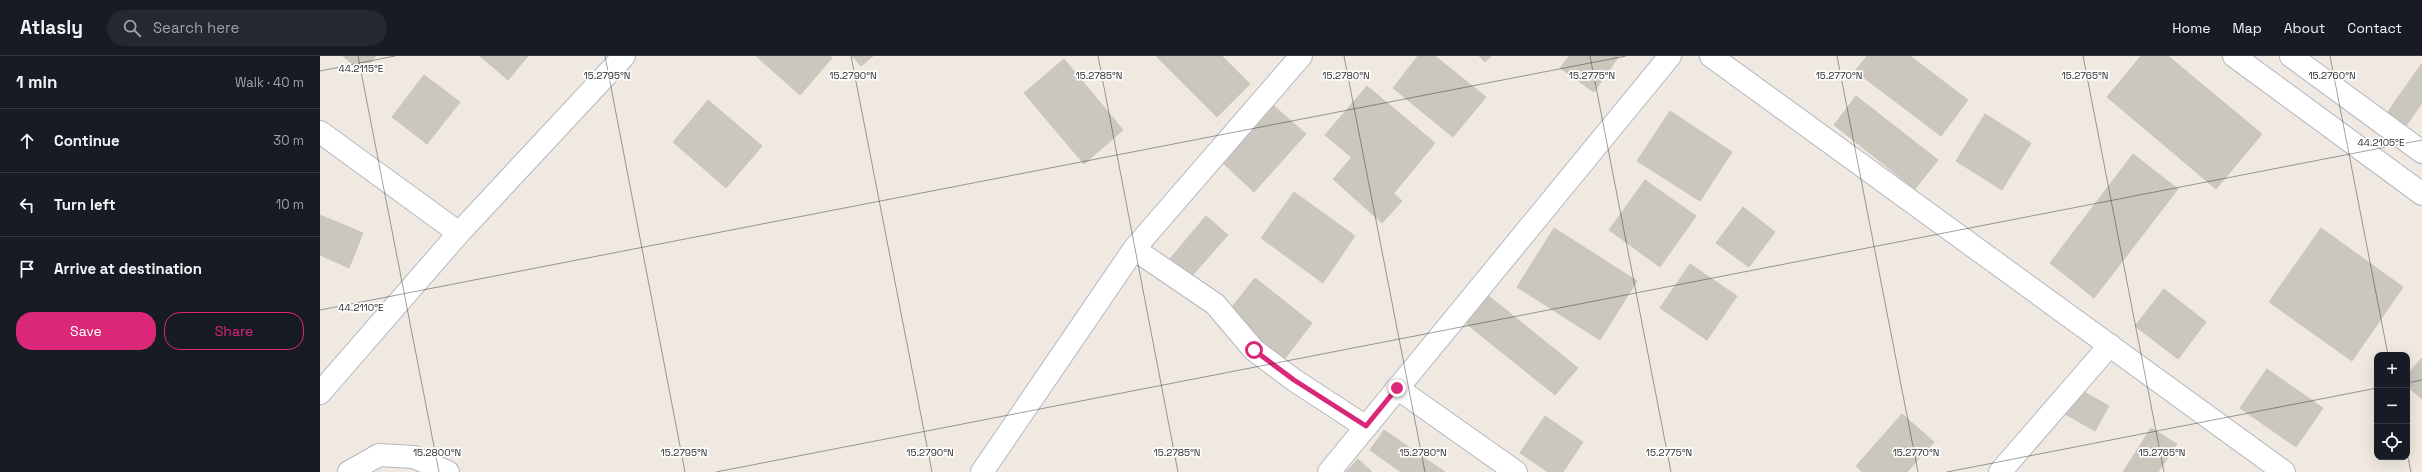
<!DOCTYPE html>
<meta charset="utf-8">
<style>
:root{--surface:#171b24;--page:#242831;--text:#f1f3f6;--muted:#9ea1a6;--line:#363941;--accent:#db2777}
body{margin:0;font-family:"Space Grotesk",sans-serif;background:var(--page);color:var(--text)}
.controls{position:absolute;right:12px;bottom:12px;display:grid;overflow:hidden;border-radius:8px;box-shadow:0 4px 16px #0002}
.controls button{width:36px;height:36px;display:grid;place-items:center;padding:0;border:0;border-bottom:1px solid var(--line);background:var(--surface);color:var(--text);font:20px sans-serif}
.stop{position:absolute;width:12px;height:12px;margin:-9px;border:3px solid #db2777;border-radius:50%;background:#fff}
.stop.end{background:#db2777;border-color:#fff;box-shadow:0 1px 4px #0008}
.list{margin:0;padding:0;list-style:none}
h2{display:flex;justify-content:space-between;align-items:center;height:52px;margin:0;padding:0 16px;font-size:17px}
h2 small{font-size:13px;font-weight:400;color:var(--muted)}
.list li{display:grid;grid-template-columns:26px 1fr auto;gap:12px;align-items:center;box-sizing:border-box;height:64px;padding:0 16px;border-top:1px solid var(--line)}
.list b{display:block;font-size:15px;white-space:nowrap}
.list em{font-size:13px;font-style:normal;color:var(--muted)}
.actions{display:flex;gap:8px;padding:12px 16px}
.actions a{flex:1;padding:9px 0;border:1px solid var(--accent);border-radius:16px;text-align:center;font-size:14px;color:var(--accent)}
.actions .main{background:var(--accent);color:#fff}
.icon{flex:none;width:22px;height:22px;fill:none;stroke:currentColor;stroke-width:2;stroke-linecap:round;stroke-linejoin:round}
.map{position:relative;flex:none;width:2102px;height:416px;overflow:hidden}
header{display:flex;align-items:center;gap:24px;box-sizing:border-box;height:56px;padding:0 20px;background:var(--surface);border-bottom:1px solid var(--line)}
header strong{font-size:19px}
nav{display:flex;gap:22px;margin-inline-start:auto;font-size:14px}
.search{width:280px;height:36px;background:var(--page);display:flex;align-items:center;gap:10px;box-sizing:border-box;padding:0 14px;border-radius:22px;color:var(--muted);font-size:15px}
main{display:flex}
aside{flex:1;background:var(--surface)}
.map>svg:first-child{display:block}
</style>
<header>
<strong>Atlasly</strong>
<div class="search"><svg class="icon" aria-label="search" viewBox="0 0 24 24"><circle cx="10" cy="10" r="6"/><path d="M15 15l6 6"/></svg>Search here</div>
<nav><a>Home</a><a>Map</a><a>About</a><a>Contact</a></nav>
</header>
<main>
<aside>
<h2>1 min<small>Walk · 40 m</small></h2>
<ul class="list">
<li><svg class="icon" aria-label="ahead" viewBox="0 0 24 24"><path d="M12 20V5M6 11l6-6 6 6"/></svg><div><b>Continue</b></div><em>30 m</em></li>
<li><svg class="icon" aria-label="left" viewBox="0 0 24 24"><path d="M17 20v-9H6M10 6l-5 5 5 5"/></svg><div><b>Turn left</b></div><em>10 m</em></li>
<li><svg class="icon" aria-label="arrive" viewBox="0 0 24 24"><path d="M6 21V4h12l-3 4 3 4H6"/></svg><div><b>Arrive at destination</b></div></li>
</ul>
<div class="actions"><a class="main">Save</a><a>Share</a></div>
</aside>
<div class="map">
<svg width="2102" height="416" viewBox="0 0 2102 416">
<rect width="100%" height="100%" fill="#efe9e1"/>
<g fill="#cbc7bf" stroke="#cbc5ba">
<path d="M 23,0 L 56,0 L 42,16 Z"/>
<path d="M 160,0 L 208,0 L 188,24 Z"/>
<path d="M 436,0 L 510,0 L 512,2 L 480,39 Z"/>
<path d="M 532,0 L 553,0 L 541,10 Z"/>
<path d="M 836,0 L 902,0 L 930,28 L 897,61 Z"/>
<path d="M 1098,0 L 1115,0 L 1166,41 L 1133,81 L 1073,32 Z"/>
<path d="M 1159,0 L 1171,0 L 1165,6 Z"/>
<path d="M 1249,0 L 1299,0 L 1274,36 L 1240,12 Z"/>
<path d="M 1547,0 L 1590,0 L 1648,44 L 1621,80 L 1535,15 Z"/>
<path d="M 1821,0 L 1848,0 L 1942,78 L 1896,133 L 1787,41 Z"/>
<path d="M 744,3 L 803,74 L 764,108 L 704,37 Z"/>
<path d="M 2102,7 L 2102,47 L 2086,70 L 2067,57 Z"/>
<path d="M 104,19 L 140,46 L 107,88 L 72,61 Z"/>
<path d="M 1047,30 L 1115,87 L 1074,137 L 1005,79 Z"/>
<path d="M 1536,40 L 1618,104 L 1595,133 L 1514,69 Z"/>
<path d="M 388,44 L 442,90 L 406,132 L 353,86 Z"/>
<path d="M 954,50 L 986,78 L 934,136 L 903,107 Z"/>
<path d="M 1350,55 L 1412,96 L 1380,145 L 1317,105 Z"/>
<path d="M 1665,58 L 1711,87 L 1682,134 L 1636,105 Z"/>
<path d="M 1813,98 L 1858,133 L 1774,242 L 1730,207 Z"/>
<path d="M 1033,100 L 1082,145 L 1062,167 L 1013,123 Z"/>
<path d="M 1325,124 L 1376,160 L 1340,211 L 1289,174 Z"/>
<path d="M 974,136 L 1035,180 L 1003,227 L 941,182 Z"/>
<path d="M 1423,151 L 1455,176 L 1429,211 L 1396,187 Z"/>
<path d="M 0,159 L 43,177 L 29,212 L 0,199 Z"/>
<path d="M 886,160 L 908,179 L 870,222 L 849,204 Z"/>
<path d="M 1234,172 L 1317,225 L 1280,284 L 1197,231 Z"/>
<path d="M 2001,172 L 2083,231 L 2032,305 L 1949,246 Z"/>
<path d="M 1370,208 L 1417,240 L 1387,284 L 1340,252 Z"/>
<path d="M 935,222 L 992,267 L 963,305 L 905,260 Z"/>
<path d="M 1155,229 L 1258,312 L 1235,339 L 1133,257 Z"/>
<path d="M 1844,233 L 1886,266 L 1858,303 L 1815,270 Z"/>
<path d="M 2102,302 L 2102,343 L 2087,330 L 2087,319 Z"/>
<path d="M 1947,313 L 2003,352 L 1976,391 L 1920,352 Z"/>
<path d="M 1752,329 L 1789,350 L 1775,375 L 1738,354 Z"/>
<path d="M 1582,358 L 1614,386 L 1587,416 L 1542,416 L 1536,410 Z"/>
<path d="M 1225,360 L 1263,386 L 1243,416 L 1228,416 L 1200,397 Z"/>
<path d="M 1831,372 L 1857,388 L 1838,416 L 1803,416 Z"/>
<path d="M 1064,374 L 1125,416 L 1081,416 L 1050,394 Z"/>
<path d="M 1038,403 L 1052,416 L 1026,416 Z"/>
</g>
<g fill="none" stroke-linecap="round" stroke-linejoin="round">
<g stroke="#b4b7c1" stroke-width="24">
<g id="minor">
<path d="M 1391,0 L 1964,416"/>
<path d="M 1914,0 L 2102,138"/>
<path d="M 1971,0 L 2102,96"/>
<path d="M 0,76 L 139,177"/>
<path d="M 814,193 L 895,248 L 934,294 L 974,324 L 1046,371"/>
<path d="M 1077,332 L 1196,416"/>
<path d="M 0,337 L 139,177 L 304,0"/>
<path d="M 29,416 L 59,399 L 94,401 L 128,416"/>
<path d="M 662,416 L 814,193 L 981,0"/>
<path d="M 1009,416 L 1350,0"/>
<path d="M 1680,416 L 1790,289"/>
</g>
</g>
<use href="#minor" stroke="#fff" stroke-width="22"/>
</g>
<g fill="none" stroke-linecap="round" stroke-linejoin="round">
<path stroke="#db2777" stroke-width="5" d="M 934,294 L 974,324 L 1046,370 L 1077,332"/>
</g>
<path fill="none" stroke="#2e2e2e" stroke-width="1" stroke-opacity="0.45" d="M 38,0 L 119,416M 285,0 L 365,416M 531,0 L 612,416M 778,0 L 858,416M 1024,0 L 1105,416M 1270,0 L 1351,416M 1517,0 L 1598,416M 1763,0 L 1844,416M 2010,0 L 2068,299M 0,15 L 75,0M 0,254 L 1306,0M 2087,327 L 2102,324M 2087,397 L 2091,416M 396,416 L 2102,84M 1627,416 L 2057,332"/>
<g font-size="10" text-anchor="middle" fill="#2e2e2e" stroke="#fff" stroke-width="3.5" stroke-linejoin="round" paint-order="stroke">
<text x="41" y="16">44.2115°E</text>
<text x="287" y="23">15.2795°N</text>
<text x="533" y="23">15.2790°N</text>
<text x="779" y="23">15.2785°N</text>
<text x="1026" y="23">15.2780°N</text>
<text x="1272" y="23">15.2775°N</text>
<text x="1519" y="23">15.2770°N</text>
<text x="1765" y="23">15.2765°N</text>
<text x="2012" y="23">15.2760°N</text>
<text x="2061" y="90">44.2105°E</text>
<text x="41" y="255">44.2110°E</text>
<text x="117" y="400">15.2800°N</text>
<text x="364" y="400">15.2795°N</text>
<text x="610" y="400">15.2790°N</text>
<text x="857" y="400">15.2785°N</text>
<text x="1103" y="400">15.2780°N</text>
<text x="1349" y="400">15.2775°N</text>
<text x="1596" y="400">15.2770°N</text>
<text x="1842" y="400">15.2765°N</text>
</g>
</svg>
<div class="controls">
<button>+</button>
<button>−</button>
<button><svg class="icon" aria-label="locate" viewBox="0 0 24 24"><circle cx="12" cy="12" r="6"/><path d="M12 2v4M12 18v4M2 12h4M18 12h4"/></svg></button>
</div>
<div class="stop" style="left:934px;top:294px"></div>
<div class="stop end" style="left:1077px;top:332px"></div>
</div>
</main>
